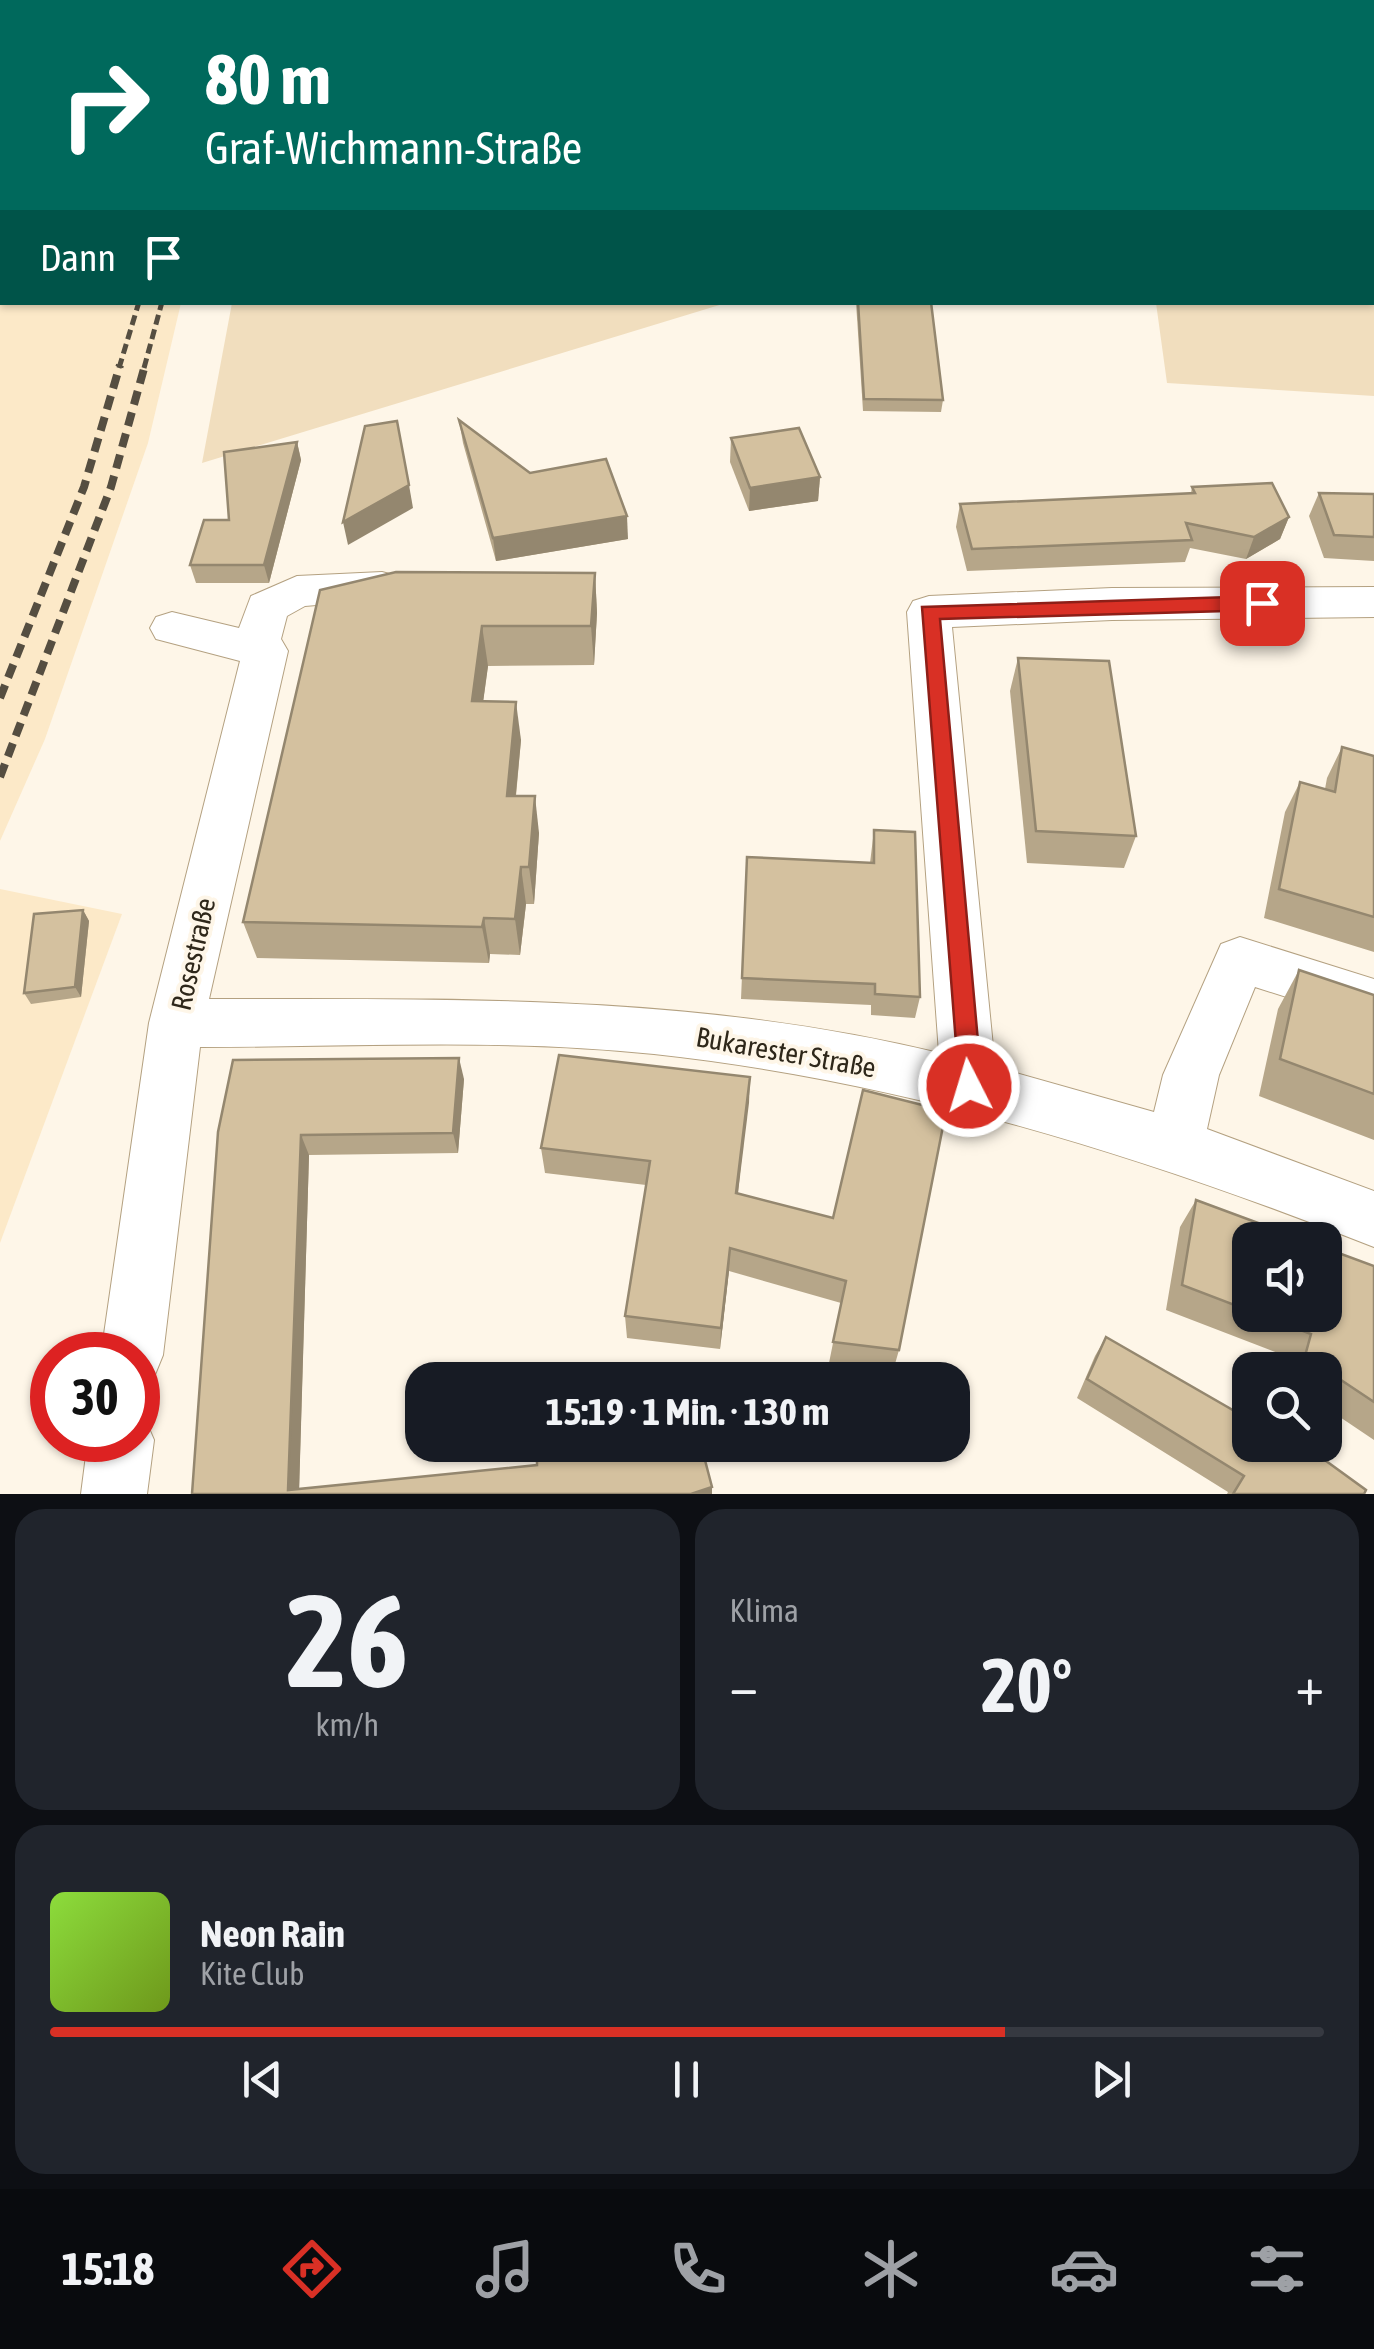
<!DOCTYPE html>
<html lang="de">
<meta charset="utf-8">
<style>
:root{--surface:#171b24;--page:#20242c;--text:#f1f3f6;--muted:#9ea1a6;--line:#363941;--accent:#d93025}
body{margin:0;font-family:"Asap Condensed",sans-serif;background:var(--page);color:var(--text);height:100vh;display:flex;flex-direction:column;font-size:38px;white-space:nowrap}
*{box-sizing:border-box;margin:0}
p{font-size:32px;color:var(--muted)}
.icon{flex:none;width:55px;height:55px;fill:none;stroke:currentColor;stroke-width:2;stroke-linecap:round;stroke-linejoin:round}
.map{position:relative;height:1494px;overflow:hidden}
.sheet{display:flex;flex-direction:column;gap:15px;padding:15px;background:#0d0f14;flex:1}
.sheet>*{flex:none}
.top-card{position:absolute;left:0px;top:0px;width:1375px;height:305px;box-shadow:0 2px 8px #0004;background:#00695c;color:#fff;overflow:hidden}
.controls{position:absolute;left:1232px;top:1222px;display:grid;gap:20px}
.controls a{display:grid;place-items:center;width:110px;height:110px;border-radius:20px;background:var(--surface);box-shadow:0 2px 8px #0004;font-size:50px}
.speed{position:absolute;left:30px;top:1332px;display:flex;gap:20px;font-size:50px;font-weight:700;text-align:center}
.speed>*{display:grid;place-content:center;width:130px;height:130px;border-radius:50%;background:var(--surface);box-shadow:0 2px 8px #0004;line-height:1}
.speed .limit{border:15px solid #d22;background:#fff;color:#111}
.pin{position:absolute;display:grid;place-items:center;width:85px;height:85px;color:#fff;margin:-42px;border-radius:20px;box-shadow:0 5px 15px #0006}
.me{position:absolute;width:110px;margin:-55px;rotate:355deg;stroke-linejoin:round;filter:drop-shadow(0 0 8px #0008)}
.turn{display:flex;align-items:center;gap:35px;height:210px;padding:0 40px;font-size:45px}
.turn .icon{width:130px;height:130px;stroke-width:2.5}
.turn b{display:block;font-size:70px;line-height:85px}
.then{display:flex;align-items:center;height:95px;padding:0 40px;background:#0003;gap:20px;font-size:38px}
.big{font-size:75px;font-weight:700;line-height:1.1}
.sheet .widget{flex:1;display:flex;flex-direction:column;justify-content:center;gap:15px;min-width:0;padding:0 35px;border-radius:30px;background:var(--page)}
.sheet .dial{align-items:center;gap:0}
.dial b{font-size:130px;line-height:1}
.song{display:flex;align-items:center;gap:30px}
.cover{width:120px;height:120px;border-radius:15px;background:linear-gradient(135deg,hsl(90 70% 55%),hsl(80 70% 35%))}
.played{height:10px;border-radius:5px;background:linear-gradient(90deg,var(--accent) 75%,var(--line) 75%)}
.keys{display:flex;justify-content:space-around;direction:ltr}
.heat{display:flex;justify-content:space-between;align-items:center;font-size:55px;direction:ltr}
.sheet .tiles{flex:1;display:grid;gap:15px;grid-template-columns:1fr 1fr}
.widget:last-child{grid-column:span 2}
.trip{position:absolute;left:405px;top:1362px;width:565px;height:100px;border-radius:30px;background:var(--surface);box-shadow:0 2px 8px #0004;font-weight:700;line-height:100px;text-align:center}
.dock{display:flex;height:160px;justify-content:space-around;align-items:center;background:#090b0e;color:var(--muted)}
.dock .icon{width:70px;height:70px}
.dock .current{color:var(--accent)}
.dock b{font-size:45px;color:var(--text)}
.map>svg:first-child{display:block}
.built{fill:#fce9c8}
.green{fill:#f1debe}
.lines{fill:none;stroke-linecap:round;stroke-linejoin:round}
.minor-casing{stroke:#b4a181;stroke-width:2}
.minor{fill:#fff;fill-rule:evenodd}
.rail-far1{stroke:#554e41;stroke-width:5;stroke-dasharray:10 5;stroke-linecap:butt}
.rail{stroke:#554e41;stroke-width:8;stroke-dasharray:14 8;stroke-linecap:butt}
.wall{fill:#b6a689}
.shaded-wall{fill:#94876f}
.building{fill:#d4c19f;stroke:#94876f;stroke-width:2.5}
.route{fill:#d93025;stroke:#8d1f18;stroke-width:2.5}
.labels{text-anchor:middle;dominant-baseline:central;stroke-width:8;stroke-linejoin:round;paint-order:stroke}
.street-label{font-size:28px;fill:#2e271a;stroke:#fef6e8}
</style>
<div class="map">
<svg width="1374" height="1494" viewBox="0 0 1374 1494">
<rect width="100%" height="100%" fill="#fef6e8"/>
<g class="built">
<path d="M0,113L2,302L181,303L148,443L45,739L0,841Z"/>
<path d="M0,889L122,914L0,1243Z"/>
</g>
<g class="green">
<path d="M238,0H1374V164L1372,2Z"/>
<path d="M1374,220V396L1167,383L1156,303L1372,302Z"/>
<path d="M232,303H726L202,463Z"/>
</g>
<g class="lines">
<g class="minor-casing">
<g id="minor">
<path d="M382,572L397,576L404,587L397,598L305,606L287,616L281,639L288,651L209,999C455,999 697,994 939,1053L907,612L913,601L929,596L1112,588L1374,587V617L1112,620L952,627L995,1067L1154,1112L1163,1075L1221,944L1240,937L1374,979V1025L1255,987L1219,1075L1207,1129L1374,1191V1247C1141,1155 904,1081 654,1054C504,1038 351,1047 200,1047L163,1355L154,1377L138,1384V1355H101L149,1023L240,661L156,639L150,628L156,617L172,612L239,628L251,596L297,576Z"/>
<path d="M138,1414L144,1417L154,1440L147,1494H81L88,1440H138Z"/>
</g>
</g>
<use href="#minor" class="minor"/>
<g class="rail-far1">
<path d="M119,368L139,302"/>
<path d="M144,368L162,302"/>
</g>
<g class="rail">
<path d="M0,698L84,487L120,365"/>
<path d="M0,777L111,487L145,365"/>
</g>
</g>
<g class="wall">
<path d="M856,302H931L943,400L941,412L863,411Z"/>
<path d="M459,420L530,473L628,539L496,561L463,443Z"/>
<path d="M731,438L820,477L818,501L749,511L730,462Z"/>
<path d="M297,442L301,460L269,583H196L190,565Z"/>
<path d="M1192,487L1289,517L1280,539L1246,559L1190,548L1185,562L967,571L956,527L960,504L1191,493Z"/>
<path d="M1319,493L1374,494V561L1324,558L1309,516Z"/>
<path d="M595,573L597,613L594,665L488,666L483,701L521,740L516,796L539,833L534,904H526L520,955L490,954L489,963L257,958L243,922L320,590Z"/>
<path d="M1018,658L1136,836L1124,868L1027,863L1010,691Z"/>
<path d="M1342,747L1374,756V952L1264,918L1285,812L1300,782L1325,789L1327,778Z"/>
<path d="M874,830L920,997L915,1018L871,1015V1005L741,999L747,857L870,863Z"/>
<path d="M83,910L89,921L81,997L31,1004L24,993Z"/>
<path d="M1299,970L1374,995V1140L1259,1096L1278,1009Z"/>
<path d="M750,1077L738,1193L833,1218L899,1350L893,1371L829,1363L841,1303L729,1271L720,1349L627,1338L625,1316L646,1185L545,1173L541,1148Z"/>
<path d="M464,1079L458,1153L309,1155L299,1489L712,1487L192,1494L218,1132Z"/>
<path d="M1196,1200L1250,1240V1315H1325L1374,1266V1440L1325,1407V1370H1288L1291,1358L1166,1310L1180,1227Z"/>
<path d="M1106,1337L1364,1494H1227L1228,1492L1077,1398L1095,1356Z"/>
</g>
<g class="shaded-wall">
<path d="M297,442L301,460L269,583L264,565Z"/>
<path d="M820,477L818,501L749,511L750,488Z"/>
<path d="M409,485L413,508L348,545L343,522Z"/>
<path d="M627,516L628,539L496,561L493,538Z"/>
<path d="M1289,517L1280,539L1246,559L1254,537Z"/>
<path d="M595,573L597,613L594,665L591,626Z"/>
<path d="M482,626L488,666L478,740L472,701Z"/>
<path d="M516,702L521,740L512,834L507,796Z"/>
<path d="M535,796L539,833L534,904L529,867Z"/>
<path d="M521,867L526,904L520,955L515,919Z"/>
<path d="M83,910L89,921L81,997L75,987Z"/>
<path d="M484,918L490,954L489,963L482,927Z"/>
<path d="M459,1058L464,1079L458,1153L453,1133Z"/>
<path d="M750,1077L749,1103L735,1217L736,1193Z"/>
<path d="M301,1135L309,1155L299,1494L288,1490Z"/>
<path d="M730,1248L729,1271L720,1349L721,1328Z"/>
<path d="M712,1487V1494H691Z"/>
</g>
<g class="building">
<path d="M858,302H931L943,400L864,399Z"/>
<path d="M459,420L530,473L606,459L627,516L493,538Z"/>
<path d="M397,421L409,485L343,522L365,426Z"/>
<path d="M799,428L820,477L750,488L731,438Z"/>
<path d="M297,442L264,565H190L204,520H229L224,452Z"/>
<path d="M1272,483L1289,517L1254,537L1186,523L1192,540L972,549L960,504L1195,493L1192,487Z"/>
<path d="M1319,493L1374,494V537L1334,535Z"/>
<path d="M396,572L595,573L591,626H482L472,701L516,702L507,796H535L529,867H521L515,919L484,918L482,927L243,922L320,590Z"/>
<path d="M1018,658L1109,661L1136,836L1036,831Z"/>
<path d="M1342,747L1374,756V917L1279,889L1300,782L1335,792Z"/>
<path d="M874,830L915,832L920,997L875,994V984L742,978L747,857L874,863Z"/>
<path d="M83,910L75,987L24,993L34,914Z"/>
<path d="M1299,970L1374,995V1094L1280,1059Z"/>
<path d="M559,1055L750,1077L736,1193L833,1218L863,1090L946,1111L899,1350L833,1342L846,1281L730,1248L721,1328L625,1316L650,1161L541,1148Z"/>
<path d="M459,1058L453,1133L301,1135L288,1490L537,1465V1445H701L712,1487L691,1494H192L218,1132L233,1060Z"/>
<path d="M1196,1200L1304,1240H1250V1311L1182,1285Z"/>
<path d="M1325,1248L1374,1266V1402L1305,1356L1311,1334L1261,1315H1325Z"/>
<path d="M1106,1337L1250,1420V1445H1304L1366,1490L1364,1494H1233L1244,1476L1087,1379Z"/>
</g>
<path class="route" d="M1262,596L1272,603L1262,610L940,619L982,1086L978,1095L969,1099L960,1095L922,607Z"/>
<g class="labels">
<g class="street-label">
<text transform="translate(193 954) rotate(-77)">Rosestraße</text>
<text transform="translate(786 1052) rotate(10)">Bukarester Straße</text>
</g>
</g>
</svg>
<div class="controls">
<a><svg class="icon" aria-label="sound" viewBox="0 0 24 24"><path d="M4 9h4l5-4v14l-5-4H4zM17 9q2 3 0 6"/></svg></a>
<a><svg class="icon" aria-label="search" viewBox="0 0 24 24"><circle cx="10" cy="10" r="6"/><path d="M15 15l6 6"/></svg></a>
</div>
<div class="speed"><div class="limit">30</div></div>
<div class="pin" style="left:1262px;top:603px;background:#d93025"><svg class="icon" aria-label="arrive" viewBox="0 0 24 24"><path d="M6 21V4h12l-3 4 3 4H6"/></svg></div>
<svg class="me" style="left:969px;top:1086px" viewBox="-20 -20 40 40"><circle r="17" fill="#d93025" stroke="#fff" stroke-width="3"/><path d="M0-11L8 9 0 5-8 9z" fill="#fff"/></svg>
<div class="trip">15:19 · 1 Min. · 130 m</div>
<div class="top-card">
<div class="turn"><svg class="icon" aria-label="right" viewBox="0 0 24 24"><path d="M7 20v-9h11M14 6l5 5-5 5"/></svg><div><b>80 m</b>Graf-Wichmann-Straße</div></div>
<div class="then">Dann<svg class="icon" aria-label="arrive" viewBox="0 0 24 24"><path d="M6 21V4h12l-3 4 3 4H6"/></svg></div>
</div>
</div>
<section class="sheet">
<div class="tiles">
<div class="widget dial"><b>26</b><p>km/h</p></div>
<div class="widget"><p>Klima</p>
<div class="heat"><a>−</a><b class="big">20°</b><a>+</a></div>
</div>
<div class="widget">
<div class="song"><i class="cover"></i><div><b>Neon Rain</b><p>Kite Club</p></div></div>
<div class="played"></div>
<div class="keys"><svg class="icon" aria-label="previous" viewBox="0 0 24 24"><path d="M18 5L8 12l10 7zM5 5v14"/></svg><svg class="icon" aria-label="pause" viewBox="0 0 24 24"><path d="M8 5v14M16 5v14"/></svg><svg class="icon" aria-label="next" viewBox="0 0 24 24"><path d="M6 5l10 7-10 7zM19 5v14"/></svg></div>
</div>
</div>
</section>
<nav class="dock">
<b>15:18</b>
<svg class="icon current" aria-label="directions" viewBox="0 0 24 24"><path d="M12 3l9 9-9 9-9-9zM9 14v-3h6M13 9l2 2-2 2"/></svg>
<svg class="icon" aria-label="music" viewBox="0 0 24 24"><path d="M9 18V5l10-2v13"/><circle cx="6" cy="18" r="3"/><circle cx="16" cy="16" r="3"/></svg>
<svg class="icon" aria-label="phone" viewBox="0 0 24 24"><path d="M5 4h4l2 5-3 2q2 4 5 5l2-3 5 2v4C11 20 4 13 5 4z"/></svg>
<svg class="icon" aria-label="climate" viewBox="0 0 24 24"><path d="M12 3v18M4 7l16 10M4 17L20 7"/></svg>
<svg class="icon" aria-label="car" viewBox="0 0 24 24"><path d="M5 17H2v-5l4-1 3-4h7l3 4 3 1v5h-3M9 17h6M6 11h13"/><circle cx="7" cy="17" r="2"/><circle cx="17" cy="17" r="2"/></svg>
<svg class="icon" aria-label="filters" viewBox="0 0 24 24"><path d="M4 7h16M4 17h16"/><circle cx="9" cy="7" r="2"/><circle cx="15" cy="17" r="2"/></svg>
</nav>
